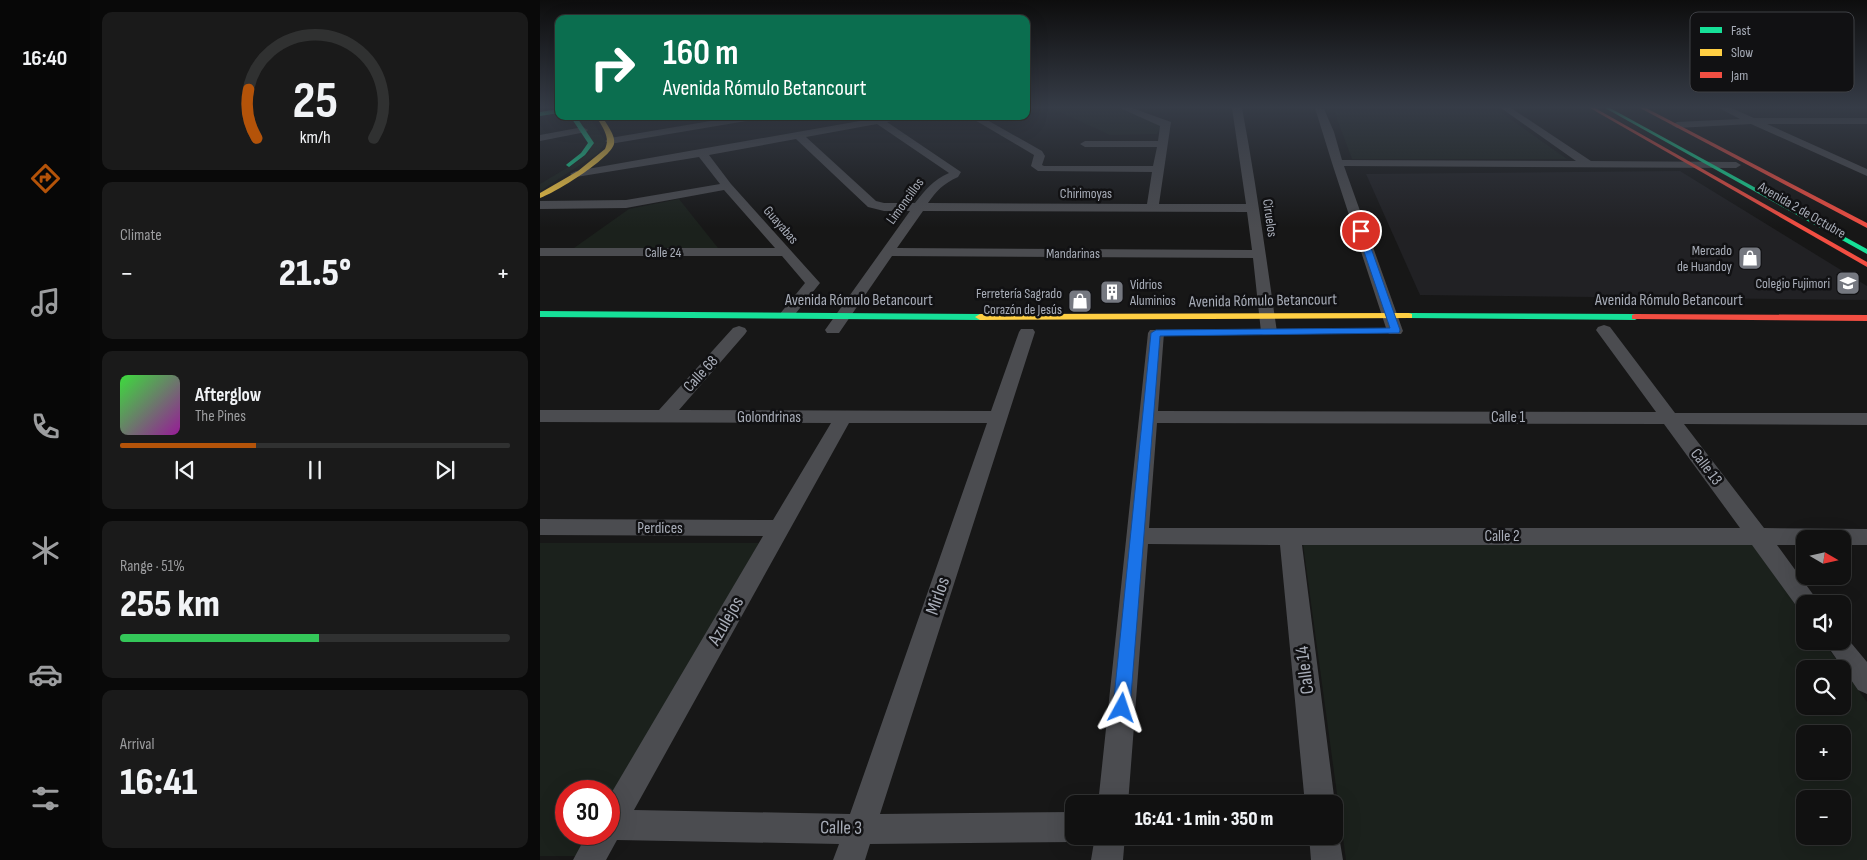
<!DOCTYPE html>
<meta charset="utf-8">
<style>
:root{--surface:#111;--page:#1a1a1a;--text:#f1f3f6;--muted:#9c9d9f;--line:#303131;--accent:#b45309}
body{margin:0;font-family:"Sofia Sans Condensed",sans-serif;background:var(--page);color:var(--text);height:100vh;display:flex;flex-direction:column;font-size:19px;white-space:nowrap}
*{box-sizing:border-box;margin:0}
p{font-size:16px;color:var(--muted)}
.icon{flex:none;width:28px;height:28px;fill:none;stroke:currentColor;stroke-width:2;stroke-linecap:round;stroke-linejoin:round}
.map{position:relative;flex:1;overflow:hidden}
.panel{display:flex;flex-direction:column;gap:12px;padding:12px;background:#090909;width:450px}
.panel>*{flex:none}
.banner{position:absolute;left:15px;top:15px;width:475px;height:105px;border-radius:10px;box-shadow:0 5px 20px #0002,0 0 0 1px var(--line);background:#0b6e4f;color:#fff;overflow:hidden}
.needle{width:32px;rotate:99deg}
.fabs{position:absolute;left:1256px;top:530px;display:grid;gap:10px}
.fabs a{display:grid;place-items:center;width:55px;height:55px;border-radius:10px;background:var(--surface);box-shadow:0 5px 20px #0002,0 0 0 1px var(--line);font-size:25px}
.speed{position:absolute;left:15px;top:780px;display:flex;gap:10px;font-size:25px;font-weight:700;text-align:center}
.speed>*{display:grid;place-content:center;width:65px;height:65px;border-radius:50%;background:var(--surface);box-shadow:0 5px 20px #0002,0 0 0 1px var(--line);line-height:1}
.speed .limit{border:8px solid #d22;background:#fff;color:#111}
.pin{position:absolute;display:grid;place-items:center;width:42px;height:42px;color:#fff;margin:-21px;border:2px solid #fff;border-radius:50%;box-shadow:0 1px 5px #0007}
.me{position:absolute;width:55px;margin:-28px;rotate:5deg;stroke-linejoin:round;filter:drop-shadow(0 0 4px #0008)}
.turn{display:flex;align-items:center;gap:18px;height:105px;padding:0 25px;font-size:22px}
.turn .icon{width:65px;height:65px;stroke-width:2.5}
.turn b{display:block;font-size:35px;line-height:42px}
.big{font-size:38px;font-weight:800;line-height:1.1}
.panel .card{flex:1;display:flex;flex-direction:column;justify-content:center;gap:8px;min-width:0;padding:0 18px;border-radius:10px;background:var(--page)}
.panel .dial{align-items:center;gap:0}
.dial svg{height:130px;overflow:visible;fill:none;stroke:var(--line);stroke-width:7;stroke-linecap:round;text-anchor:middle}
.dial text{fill:var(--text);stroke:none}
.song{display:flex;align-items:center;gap:15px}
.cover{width:60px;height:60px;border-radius:8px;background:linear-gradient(135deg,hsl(120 70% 55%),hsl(300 70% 35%))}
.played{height:5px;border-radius:2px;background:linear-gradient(90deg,var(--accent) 35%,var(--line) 35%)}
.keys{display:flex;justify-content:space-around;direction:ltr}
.heat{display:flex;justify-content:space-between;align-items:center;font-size:28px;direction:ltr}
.charge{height:8px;border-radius:4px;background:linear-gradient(90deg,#34c759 51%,var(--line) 0)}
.trip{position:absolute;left:525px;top:795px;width:278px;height:50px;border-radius:10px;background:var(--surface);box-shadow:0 5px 20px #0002,0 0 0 1px var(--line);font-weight:800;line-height:50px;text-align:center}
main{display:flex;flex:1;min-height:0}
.tabs{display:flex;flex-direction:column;width:90px;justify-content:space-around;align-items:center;background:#070707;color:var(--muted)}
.tabs .icon{width:35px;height:35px}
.tabs .on{color:var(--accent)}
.tabs b{font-size:22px;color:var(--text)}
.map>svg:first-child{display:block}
.built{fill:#212124}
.green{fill:#1b211c;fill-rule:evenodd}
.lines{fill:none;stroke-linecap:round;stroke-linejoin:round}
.street{fill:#4b4c50;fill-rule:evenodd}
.fast{fill:#16e098;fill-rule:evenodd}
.slow{fill:#ffcf43;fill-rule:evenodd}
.jam{fill:#f24e42;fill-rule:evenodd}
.route{fill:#1a73e8;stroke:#114b97}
.labels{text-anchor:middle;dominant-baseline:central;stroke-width:5;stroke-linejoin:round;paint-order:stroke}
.far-street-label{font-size:14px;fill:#a8adb8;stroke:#111113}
.far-poi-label{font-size:14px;fill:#a8adb8;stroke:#111113;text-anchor:end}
.street-label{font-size:16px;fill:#a8adb8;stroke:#111113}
.near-street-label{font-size:19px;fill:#a8adb8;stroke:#111113}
.key{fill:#111113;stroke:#3e4045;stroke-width:1}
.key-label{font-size:14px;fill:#a8adb8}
</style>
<main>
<nav class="tabs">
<b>16:40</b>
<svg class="icon on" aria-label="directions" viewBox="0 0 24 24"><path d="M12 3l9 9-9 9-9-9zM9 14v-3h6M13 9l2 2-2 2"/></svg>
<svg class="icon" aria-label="music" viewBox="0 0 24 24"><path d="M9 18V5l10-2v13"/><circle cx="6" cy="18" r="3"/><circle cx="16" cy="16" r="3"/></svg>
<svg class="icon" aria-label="phone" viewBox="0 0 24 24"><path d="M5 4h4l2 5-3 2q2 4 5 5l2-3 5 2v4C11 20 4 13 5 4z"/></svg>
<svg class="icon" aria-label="climate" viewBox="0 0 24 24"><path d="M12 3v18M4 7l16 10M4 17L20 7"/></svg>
<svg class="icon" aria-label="car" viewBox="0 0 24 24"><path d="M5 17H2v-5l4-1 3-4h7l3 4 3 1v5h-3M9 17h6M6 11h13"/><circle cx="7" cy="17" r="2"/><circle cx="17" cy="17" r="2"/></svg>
<svg class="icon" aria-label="filters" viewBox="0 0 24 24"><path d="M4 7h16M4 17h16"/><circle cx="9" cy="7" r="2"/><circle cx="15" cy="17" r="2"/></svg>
</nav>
<section class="panel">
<div class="card dial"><svg viewBox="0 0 100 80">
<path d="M14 69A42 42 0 1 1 86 69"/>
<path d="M14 69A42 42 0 0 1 9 39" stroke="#b45309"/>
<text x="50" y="56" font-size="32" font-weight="700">25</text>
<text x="50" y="72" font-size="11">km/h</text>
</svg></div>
<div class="card"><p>Climate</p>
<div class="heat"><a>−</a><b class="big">21.5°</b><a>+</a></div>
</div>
<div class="card">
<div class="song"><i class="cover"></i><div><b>Afterglow</b><p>The Pines</p></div></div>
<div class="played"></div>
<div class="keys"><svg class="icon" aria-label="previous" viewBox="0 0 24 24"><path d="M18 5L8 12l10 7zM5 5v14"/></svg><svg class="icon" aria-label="pause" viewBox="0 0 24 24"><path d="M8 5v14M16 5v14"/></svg><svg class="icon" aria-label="next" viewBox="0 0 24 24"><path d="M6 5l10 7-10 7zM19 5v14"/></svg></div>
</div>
<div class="card"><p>Range · 51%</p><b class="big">255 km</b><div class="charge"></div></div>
<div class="card"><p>Arrival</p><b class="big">16:41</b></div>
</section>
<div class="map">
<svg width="1327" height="860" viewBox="0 0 1327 860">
<rect width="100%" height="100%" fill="#171717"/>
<path class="built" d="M1140,171L1327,286V300L880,295L826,174Z"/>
<g class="green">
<path d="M511,108H586L623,123L617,134L570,135Z"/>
<path d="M794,111H959L1027,159H812Z"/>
<path d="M40,116H49L66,142L57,154L0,191V184L37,162L50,152Z"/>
<path d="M139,199L178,248H34L89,209Z"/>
<path d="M0,543H219L69,800V791H26V834H49L36,856H0Z"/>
<path d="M763,544H1212L1265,617V641H1283L1327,702V860H806ZM1265,669H1302V706H1265ZM1265,734H1302V771H1265ZM1265,799H1302V836H1265Z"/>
</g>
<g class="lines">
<g class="street">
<path d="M580,108H592L631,122L619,204H706L692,108H702C716,182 726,257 737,332L735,335H723L721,332L713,258L352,256L299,333H287L285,330L370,211H344L328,207L256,139L169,155L191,184L280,283L252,318H242L239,315L265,283L242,256H0V248H235L184,190L86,208L0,209V201L86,200L180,184L159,157L36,177L30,174L36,171L348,116H370L347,122L421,172L418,177C403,184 397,190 388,203L607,204L612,172L498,171L491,166L494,155L428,116H440L502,151L505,156L502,165L504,166H613L617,147H545L540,144L545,141H618L620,126ZM337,124L409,173C393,180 386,189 375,203H344L336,201L266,137ZM383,211L707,212L712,250L357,248Z"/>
<path d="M775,108L784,109L794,132L802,160L1036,161L961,108H971L1051,161L1196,162L1201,165L1196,168L804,166L863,331L861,334H849L847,331L792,163Z"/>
<path d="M1179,108H1191L1214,118H1327V124H1227L1327,169V176L1211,124L1137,128L1132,125L1137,122L1200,119Z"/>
<path d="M200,116H223L218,119L70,144L65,141L70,138Z"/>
<path d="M43,127L48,130L46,132L0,141V135Z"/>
<path d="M1064,325L1070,327L1135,413H1327V425L1144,424L1224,528L1327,529V545H1302V539H1265V545H1237L1280,604H1265V613L1260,611L1212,545H762L795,804L794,807V804H765L740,545L608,544L588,804H558L608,333L610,330H622L624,333L618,411L1116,412L1056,330L1058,327ZM617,423L1124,424L1200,528H609Z"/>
<path d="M199,326L205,328L207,331L205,334L139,410L451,411L479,332L481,329H493L495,332L340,814L534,812V836H545V838L534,842L330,844L325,860H293L299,844L77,840L66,860H33L47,834H69V797L223,536L0,535V519L233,520L291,423L0,422V410H119L193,328ZM309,423H447L310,814L94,810Z"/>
<path d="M1302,632L1327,662V694L1318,690L1284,641H1302Z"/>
<path d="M794,825L799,836L803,860H771L769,836H794Z"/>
<path d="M555,836H585L583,860H551Z"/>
</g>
<g class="fast">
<path d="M1065,108H1070L1327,249V254Z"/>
<path d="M19,109V113L0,116V112Z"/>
<path d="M30,116H36L54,143L45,155L29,167L26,165L27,164L41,153L48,143Z"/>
<path d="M0,311L440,314L445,317L440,320L0,317Z"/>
<path d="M869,313L1095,314L1100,317L1095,320L866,318V314Z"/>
</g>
<g class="slow">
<path d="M56,116H62C66,124 76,135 74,144C70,159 15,193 0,198V193L38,171L65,149C71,137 62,127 56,116Z"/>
<path d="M869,313L872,314V318L440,320L435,317L440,314Z"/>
</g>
<g class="jam">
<path d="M1050,108H1055L1327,262V267Z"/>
<path d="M1100,108H1106L1327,223V228Z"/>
<path d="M1095,314L1327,315V321L1092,319V315Z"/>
</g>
</g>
<linearGradient id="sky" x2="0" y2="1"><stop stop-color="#0d0d0d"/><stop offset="0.47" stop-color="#363c47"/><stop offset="1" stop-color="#363c47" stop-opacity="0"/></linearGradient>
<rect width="1327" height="228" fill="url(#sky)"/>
<path class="route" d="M818,229L825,231L860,330L859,333L620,336L590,708L587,714L582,716L576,714L573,708L611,333L616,330L850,328L817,231Z"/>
<defs>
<g id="shop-square" transform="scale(1.25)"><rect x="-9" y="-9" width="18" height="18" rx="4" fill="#757880" stroke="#111113"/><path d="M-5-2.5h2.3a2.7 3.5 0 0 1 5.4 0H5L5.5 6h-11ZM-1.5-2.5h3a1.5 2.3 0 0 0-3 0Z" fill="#fff"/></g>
<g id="university-square" transform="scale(1.25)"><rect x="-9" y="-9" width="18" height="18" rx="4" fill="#757880" stroke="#111113"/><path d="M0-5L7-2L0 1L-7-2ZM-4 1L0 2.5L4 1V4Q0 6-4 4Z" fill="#fff"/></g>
<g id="building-square" transform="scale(1.25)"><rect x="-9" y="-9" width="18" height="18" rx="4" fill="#757880" stroke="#111113"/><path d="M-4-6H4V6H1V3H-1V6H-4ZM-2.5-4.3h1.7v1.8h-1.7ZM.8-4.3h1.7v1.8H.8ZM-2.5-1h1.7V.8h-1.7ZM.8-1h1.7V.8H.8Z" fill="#fff"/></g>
</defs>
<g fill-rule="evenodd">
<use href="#shop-square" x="1210" y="258"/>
<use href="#university-square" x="1308" y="283"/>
<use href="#building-square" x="572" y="292"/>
<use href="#shop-square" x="540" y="301"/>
</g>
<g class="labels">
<g class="far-street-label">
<text x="546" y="193">Chirimoyas</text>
<text transform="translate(365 201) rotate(-54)">Limoncillos</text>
<text transform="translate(1262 210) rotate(30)">Avenida 2 de Octubre</text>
<text transform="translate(730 218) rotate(82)">Ciruelos</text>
<text transform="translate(241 225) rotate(49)">Guayabas</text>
<text x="123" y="252">Calle 24</text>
<text x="533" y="253">Mandarinas</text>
</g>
<g class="far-poi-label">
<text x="1192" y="250">Mercado<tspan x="1192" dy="16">de Huandoy</tspan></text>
<text x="1290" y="283">Colegio Fujimori</text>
<text x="590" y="284" text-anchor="start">Vidrios<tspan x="590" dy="16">Aluminios</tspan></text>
<text x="522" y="293">Ferretería Sagrado<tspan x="522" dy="16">Corazón de Jesús</tspan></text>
</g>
<g class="street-label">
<text x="319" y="300">Avenida Rómulo Betancourt</text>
<text x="1129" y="300">Avenida Rómulo Betancourt</text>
<text transform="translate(723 301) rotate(-1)">Avenida Rómulo Betancourt</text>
<text transform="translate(161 374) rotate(-48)">Calle 68</text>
<text x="229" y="417">Golondrinas</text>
<text x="968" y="417">Calle 1</text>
<text transform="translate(1166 467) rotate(53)">Calle 13</text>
<text x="120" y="528">Perdices</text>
<text x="962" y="536">Calle 2</text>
</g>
<g class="near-street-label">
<text transform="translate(398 596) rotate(-71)">Mirlos</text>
<text transform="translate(186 621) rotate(-60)">Azulejos</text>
<text transform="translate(765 670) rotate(-97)">Calle 14</text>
<text transform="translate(301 828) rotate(1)">Calle 3</text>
</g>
</g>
<rect x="1150" y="12" width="164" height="80" rx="8" class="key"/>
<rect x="1160" y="27" width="22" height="6" fill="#16e098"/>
<rect x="1160" y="49" width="22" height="7" fill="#ffcf43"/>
<rect x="1160" y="72" width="22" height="6" fill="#f24e42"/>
<g class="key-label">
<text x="1191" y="35">Fast</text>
<text x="1191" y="57">Slow</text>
<text x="1191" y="80">Jam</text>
</g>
</svg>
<div class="fabs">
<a><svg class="needle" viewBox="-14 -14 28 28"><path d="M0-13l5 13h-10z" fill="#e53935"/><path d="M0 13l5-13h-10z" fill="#9c9d9f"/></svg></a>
<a><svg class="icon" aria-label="sound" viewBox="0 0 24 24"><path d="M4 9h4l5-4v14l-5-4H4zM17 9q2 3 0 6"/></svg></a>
<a><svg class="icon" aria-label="search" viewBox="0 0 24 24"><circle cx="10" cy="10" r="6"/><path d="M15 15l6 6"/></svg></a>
<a>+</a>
<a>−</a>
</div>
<div class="speed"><div class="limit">30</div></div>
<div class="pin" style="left:821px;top:231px;background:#d93025"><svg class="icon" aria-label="arrive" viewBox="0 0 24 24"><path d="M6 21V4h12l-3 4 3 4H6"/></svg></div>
<svg class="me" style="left:582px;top:708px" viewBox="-20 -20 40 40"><path d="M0-17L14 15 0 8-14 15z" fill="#1a73e8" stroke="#fff" stroke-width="4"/></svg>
<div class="trip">16:41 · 1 min · 350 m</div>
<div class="banner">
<div class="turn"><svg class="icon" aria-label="right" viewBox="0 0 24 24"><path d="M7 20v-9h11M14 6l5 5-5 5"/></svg><div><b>160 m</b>Avenida Rómulo Betancourt</div></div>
</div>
</div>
</main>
